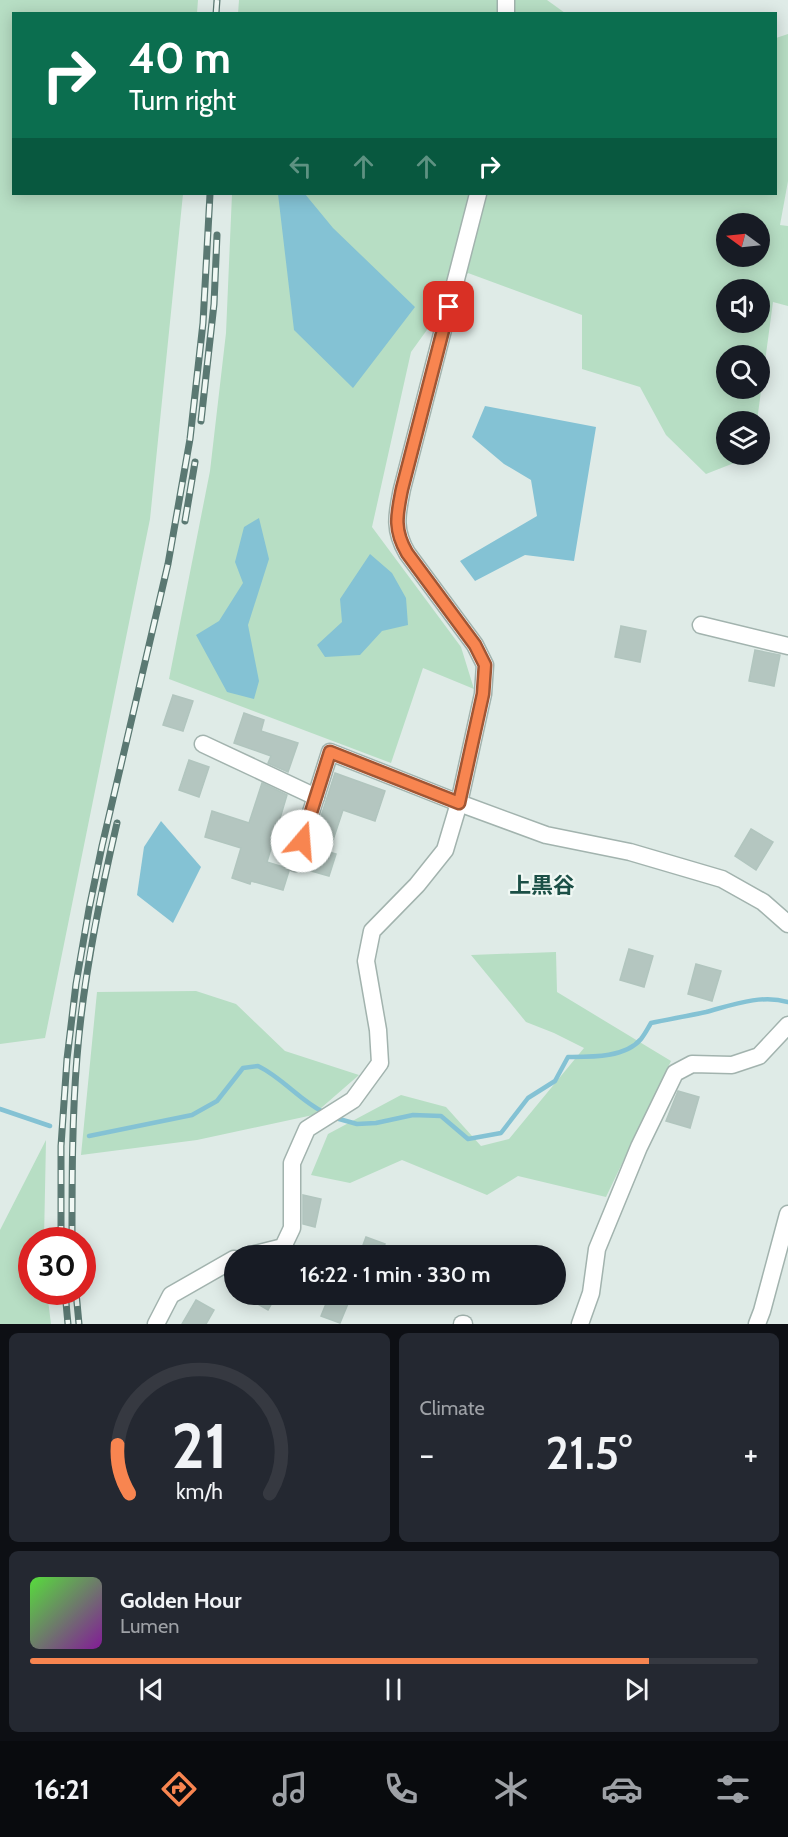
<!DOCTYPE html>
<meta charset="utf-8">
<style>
:root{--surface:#171b24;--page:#242831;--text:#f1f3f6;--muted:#9ea1a6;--line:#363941;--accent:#f88550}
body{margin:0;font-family:Cabin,"Noto Sans JP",sans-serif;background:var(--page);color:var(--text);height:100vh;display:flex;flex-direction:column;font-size:22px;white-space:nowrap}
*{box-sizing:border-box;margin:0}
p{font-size:20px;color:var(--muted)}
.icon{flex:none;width:33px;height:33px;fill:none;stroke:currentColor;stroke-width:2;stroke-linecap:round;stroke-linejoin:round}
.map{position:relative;height:1324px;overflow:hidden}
.panel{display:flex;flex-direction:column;gap:9px;padding:9px;background:#0d0f14;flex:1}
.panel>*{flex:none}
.banner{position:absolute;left:12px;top:12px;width:765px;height:183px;border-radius:0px;box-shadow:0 3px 15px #0003;background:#0b6e4f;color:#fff;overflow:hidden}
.needle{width:39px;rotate:285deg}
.controls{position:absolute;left:716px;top:213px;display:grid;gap:12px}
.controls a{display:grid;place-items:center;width:54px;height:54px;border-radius:50%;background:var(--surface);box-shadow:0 3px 15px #0003;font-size:30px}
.speed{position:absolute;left:18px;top:1227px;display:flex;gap:12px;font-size:30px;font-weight:700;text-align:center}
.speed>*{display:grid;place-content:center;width:78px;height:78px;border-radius:50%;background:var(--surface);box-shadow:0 3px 15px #0003;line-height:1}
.speed .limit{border:9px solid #d22;background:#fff;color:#111}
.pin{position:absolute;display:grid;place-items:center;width:51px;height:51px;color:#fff;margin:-26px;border-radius:12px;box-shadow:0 3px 9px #0006}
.me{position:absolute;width:66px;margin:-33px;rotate:18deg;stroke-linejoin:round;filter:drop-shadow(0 0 4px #0008)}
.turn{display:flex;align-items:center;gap:21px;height:126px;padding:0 18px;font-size:27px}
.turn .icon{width:78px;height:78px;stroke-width:2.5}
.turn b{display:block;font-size:42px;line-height:51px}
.lanes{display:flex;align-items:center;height:57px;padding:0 18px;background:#0003;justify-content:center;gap:30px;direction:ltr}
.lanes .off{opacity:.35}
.big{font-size:45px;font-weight:600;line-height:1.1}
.panel .widget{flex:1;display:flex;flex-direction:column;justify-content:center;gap:9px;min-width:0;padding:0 21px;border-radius:9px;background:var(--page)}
.panel .dial{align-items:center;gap:0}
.dial svg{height:156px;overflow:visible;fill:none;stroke:var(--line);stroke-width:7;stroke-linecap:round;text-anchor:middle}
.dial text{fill:var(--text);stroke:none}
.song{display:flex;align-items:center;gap:18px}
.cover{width:72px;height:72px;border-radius:9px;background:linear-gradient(135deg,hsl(110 70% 55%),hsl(290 70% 35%))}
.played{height:6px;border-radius:3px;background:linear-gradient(90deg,var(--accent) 85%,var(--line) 85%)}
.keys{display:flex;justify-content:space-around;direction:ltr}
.heat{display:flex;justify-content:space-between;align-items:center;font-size:33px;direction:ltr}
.panel .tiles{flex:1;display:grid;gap:9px;grid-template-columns:1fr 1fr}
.widget:last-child{grid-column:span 2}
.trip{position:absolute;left:224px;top:1245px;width:342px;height:60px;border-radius:30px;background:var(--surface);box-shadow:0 3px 15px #0003;font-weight:600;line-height:60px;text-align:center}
.dock{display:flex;height:96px;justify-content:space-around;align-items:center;background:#090b0e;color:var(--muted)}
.dock .icon{width:42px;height:42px}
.dock .on{color:var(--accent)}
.dock b{font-size:27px;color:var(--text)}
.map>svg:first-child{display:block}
.green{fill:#b7dec4;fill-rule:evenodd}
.water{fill:#84c2d4}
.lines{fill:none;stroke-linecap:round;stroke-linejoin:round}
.stream{stroke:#84c2d4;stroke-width:4.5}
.building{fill:#b4c6c0;stroke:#b1c5be;stroke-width:1.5}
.minor-casing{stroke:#a2b3ae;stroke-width:19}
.minor{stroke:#fff;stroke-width:16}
.rail-casing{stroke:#5a7872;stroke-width:7}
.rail{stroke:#f0f8f4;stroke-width:4.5;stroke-dasharray:14;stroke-linecap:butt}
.route-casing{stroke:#a15634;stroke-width:15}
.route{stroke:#f88550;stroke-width:10}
.labels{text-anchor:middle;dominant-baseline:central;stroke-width:4.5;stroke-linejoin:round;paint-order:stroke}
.quarter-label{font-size:22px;font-weight:bold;fill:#1b4f46;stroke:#f0f8f4}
</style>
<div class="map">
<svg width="788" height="1324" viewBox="0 0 788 1324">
<rect width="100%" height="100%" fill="#dfebe7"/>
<g class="green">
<path d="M0,0H198L197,13L14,14V194H183L150,519L45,1038L0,1044Z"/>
<path d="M239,0H547L565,13L238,14Z"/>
<path d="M788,34V181L780,225L788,226V306L773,302L757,421L726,422V454L752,455V456L706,474L666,435L640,387L582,369V315L468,273L411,352L372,527L461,647L474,689L423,668L391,763L169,679L210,471L226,333L232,194H776V38ZM726,224H759V256H726ZM726,290H759V322H726ZM726,356H759V388H726Z"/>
<path d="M556,952L557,992L671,1061L606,1197L518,1176L487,1195L402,1160L350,1183L311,1175L328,1134L401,1095L446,1107L481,1146L509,1139L584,1048L554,1033L526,1022L471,955Z"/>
<path d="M196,991L236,1004L285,1051L359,1075L313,1115L197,1140L81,1155L97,992Z"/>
<path d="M46,1140L44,1240H32V1292H47L51,1324H0V1230Z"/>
</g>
<g class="water">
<path d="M278,194H305L333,228L415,307L353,388L294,330Z"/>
<path d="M485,406L596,427L574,561L525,555L475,581L460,561L537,516L531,480L504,464L472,437Z"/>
<path d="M259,518L269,559L248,625L259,681L254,699L227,692L196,635L219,621L243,583L235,562L244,527Z"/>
<path d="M370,554L392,573L406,598L408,625L382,631L360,655L325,657L317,645L342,622L340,599Z"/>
<path d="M161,821L201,867L173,923L137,895L144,847Z"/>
</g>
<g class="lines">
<g class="stream">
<path d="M0,1109L50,1126"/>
<path d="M332,1117L357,1124L376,1123L413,1115L441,1116L468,1139L501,1133L528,1098L555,1081L568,1057C591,1057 625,1058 641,1039C645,1034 648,1028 651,1023C670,1019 688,1016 706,1012C732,1005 761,994 788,1002"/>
<path d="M89,1136L192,1115L217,1101L243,1068L258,1066C283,1078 300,1101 325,1113"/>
</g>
</g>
<g class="building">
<path d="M621,626L646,631L640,662L615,657Z"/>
<path d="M755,650L780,655L774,686L749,681Z"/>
<path d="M173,695L193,701L183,731L163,725Z"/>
<path d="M244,713L264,720L261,731L298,743L288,772L268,763L271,756L234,743Z"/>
<path d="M189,760L209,767L199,797L179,790Z"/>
<path d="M335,773L385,791L375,821L343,810L329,852L336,854L329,876L304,869Z"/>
<path d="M262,783L287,795L267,862L286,868L289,871L283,890L251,881L250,884L232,878L241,848L205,837L212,811L249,823Z"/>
<path d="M751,829L773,842L756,870L735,856Z"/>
<path d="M629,949L653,956L644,987L620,980Z"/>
<path d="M696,964L721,971L712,1001L688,994Z"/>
<path d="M678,1091L699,1097L690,1128L666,1121Z"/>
<path d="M303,1195L321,1199L315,1227L303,1224Z"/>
<path d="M366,1237L385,1244L380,1256H359Z"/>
<path d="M240,1294H277L268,1310Z"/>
<path d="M330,1294H352L340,1323L321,1316Z"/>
<path d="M196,1300L214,1310L206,1324H182Z"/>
</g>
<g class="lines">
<g class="minor-casing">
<g id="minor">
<path d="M506,0V14"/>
<path d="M701,625L788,646"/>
<path d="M203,744L316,797"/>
<path d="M295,863L330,752L459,803L546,835L630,852L722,879L763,902L788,924"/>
<path d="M247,1256L283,1247L292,1228V1163L307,1129L353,1100L380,1063L378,1030L366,961L372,931L417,885L445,850L459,803L483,694L485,665L475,645L407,553C393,529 397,514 402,489L478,194"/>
<path d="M156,1324L171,1295L234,1259"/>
<path d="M462,1324H464"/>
<path d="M580,1324L591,1293L597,1249L639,1147L675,1073L692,1064L732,1065L759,1056L788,1025"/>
<path d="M757,1324L762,1311L788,1214"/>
</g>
</g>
<use href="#minor" class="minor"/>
<g class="rail-casing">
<g id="rail">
<path d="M216,14L217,0"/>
<path d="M201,421L214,304L217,235"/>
<path d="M185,521L195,462"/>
<path d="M61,1240V1146L67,1059L76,984L89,909L102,846L168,564L190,439L203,323L210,194"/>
<path d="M72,1240C72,1179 72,1118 77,1057C83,979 99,900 117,823"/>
<path d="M65,1292L68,1324"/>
<path d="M76,1292L79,1324"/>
</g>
</g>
<use href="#rail" class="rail"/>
</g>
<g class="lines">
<g class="route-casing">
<path id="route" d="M302,841L330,752L459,803L483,694L485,665L475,645L407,553C393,529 397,514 402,489L449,307"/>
</g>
<use href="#route" class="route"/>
</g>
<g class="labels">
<g class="quarter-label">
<text x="542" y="885">上黒谷</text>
</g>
</g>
</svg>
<div class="controls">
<a><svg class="needle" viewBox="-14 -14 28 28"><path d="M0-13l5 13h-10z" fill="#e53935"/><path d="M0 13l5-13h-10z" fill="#9ea1a6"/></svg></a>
<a><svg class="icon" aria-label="sound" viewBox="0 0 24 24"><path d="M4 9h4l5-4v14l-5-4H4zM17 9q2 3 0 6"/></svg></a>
<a><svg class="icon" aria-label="search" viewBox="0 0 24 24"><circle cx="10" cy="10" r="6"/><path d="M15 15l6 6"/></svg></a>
<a><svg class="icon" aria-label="layers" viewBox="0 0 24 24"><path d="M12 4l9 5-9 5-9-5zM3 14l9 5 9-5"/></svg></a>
</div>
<div class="speed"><div class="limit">30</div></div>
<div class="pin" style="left:449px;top:307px;background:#d93025"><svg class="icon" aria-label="arrive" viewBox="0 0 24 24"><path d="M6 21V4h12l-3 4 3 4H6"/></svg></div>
<svg class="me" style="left:302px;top:841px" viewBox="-20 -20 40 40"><circle r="19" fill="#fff"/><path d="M0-13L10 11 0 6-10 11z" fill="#f88550"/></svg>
<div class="trip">16:22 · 1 min · 330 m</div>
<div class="banner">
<div class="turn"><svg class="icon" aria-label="right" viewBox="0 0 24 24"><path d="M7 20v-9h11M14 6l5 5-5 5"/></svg><div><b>40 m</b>Turn right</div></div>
<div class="lanes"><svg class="icon off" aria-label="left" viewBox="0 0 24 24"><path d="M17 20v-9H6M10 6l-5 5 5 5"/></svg><svg class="icon off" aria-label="ahead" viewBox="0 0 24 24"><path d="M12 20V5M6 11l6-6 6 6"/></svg><svg class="icon off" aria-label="ahead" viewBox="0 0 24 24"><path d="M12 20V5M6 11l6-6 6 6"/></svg><svg class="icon" aria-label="right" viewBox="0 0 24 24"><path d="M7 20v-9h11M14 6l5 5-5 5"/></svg></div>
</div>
</div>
<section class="panel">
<div class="tiles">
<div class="widget dial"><svg viewBox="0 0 100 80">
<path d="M14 69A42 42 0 1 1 86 69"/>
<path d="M14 69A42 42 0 0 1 8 44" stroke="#f88550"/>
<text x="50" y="56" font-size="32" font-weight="700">21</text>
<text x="50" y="72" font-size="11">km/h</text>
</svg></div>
<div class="widget"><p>Climate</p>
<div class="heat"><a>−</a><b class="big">21.5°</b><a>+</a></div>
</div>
<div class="widget">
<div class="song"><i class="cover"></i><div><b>Golden Hour</b><p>Lumen</p></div></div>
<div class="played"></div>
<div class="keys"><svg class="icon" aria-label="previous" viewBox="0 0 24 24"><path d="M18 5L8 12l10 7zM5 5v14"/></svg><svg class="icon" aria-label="pause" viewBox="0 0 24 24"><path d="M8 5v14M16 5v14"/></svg><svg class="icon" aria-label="next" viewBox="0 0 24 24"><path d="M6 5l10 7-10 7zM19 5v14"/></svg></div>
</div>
</div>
</section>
<nav class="dock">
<b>16:21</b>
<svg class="icon on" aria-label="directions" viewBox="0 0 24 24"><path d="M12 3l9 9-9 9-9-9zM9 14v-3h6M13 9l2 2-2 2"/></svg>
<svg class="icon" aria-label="music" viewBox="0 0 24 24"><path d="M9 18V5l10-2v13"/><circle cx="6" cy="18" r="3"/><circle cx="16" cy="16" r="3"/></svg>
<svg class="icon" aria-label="phone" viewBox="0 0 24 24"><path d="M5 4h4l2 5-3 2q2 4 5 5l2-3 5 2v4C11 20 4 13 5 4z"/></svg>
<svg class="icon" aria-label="climate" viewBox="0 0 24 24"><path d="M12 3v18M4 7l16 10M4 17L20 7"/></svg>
<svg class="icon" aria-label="car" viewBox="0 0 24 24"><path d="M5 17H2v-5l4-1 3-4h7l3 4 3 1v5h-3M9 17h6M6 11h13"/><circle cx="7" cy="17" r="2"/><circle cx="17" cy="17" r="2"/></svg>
<svg class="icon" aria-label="filters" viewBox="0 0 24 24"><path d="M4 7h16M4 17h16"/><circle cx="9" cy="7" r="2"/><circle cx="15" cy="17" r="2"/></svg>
</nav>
